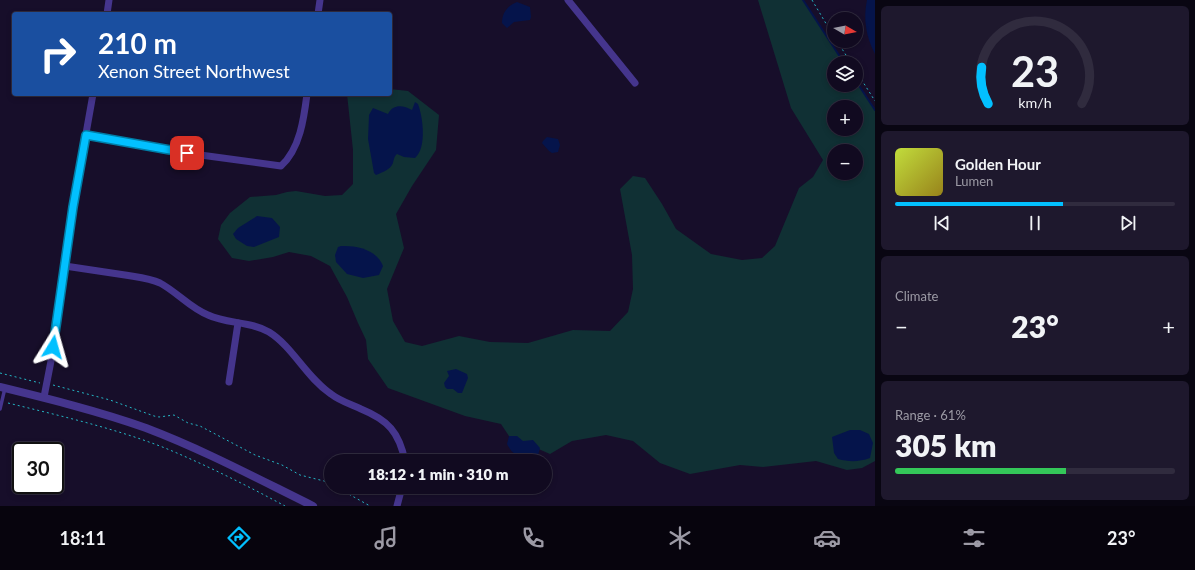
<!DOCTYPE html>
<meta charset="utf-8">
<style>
:root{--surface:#110a20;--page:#1e182d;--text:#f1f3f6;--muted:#9c9aa5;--line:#302b3e;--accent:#02c0ff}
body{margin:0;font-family:Lato,sans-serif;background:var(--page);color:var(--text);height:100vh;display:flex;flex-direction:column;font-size:15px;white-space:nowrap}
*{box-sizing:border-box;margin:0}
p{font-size:13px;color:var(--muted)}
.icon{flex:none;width:22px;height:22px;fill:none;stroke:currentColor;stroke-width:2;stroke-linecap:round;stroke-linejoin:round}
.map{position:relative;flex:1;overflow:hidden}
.sheet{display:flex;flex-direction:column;gap:6px;padding:6px;background:#090612;width:320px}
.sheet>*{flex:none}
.top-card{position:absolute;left:12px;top:12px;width:380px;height:84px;border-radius:4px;box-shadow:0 2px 6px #0003,0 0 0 1px var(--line);background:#1a4fa0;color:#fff;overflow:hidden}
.needle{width:26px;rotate:99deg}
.tools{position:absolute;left:827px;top:12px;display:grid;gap:8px}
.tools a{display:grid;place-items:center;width:36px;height:36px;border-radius:50%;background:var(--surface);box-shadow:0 2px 6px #0003,0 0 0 1px var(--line);font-size:20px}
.speed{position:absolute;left:12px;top:442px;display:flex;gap:8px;font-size:20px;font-weight:700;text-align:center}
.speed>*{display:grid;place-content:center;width:52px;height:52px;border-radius:50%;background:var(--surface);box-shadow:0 2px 6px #0003,0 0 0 1px var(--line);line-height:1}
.speed .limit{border:2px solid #111;border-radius:6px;background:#fff;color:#111}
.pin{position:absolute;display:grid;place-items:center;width:34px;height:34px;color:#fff;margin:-17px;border-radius:8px;box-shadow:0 2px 6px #0006}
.me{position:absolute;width:44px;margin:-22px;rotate:8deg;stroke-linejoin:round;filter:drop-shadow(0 0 3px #0008)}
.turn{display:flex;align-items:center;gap:14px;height:84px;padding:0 20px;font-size:18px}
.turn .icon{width:52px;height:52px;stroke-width:2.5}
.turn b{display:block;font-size:28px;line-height:34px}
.big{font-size:30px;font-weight:800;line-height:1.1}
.sheet .widget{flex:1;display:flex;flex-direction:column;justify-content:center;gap:6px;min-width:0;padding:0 14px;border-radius:6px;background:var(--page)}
.sheet .dial{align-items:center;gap:0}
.dial svg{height:104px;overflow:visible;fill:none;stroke:var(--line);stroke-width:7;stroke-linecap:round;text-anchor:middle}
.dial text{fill:var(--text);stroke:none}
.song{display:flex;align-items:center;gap:12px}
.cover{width:48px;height:48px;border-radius:6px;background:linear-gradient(135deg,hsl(70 70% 55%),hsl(50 70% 35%))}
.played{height:4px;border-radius:2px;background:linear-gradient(90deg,var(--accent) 60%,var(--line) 60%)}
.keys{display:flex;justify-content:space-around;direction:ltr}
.heat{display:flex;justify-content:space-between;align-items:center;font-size:22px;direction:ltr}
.charge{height:6px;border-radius:3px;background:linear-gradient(90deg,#34c759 61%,var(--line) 0)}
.trip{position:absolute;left:324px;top:454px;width:228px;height:40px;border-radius:20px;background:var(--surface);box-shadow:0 2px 6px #0003,0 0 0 1px var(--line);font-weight:800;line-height:40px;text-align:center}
.dock{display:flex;height:64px;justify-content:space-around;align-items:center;background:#07040d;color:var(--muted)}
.dock .icon{width:28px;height:28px}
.dock .selected{color:var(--accent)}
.dock b{font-size:18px;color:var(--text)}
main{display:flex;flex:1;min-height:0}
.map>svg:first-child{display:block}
.green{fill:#103034;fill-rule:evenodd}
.water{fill:#05144b}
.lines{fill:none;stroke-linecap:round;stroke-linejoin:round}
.stream{stroke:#05144b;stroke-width:2}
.path{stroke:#24b7c5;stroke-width:1;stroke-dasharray:2 3;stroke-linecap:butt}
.service{stroke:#45358d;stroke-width:3.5}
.minor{stroke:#45358d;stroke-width:7}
.tertiary{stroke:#45358d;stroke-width:8}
.route-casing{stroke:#017da6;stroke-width:10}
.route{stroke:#02c0ff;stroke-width:7}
</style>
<main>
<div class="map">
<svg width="875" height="506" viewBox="0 0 875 506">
<rect width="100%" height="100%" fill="#170e2a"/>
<path class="green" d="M758,0H803L844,63H834V85H856V81L875,110V461L862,468L847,470L816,461L763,467L740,465L690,474L660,463L633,441L606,435L572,441L550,454L509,436L501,424L465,416L388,388L368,359L366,340L358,323L347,297L330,266L311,256L289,252L273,257L249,261L232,258L218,239L221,225L230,213L250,197L276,195L287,192L296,191L325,196L342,195L353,184V150L347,94H390V89L408,91L439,115L436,150L412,186L396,214L404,248L387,289L393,321L405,342L422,346L459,336L490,342L528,343L573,330L610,331L628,312L633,289L632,255L620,189L633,176L645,178L662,204L676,229L711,254L742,260L762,258L775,246L799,188L813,177L823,160L791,108ZM834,107H856V129H834ZM834,151H856V173H834Z"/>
<g class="water">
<path d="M867,0H875V54C866,37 863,19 867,0Z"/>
<path d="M517,2L530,7L531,17L530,20L514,22L507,28L502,23C502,13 507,6 517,2Z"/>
<path d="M415,102L418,104C423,117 427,148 415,158L404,157L397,154C394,157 394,159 393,163C390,170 383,172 376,175L374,173L368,139L369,115L373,108L388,114C393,104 403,105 412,110Z"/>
<path d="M547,137L558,139L560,145L558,152L552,153L549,151L542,143L543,141Z"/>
<path d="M257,216L272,218L280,227L279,237L254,247L247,246L236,239L233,234L238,228Z"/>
<path d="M341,246C357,245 377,250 383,266L379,275L363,278L347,274L336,262L335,255L338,247Z"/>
<path d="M456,369L467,374L468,378L462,393H458L453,389H447L445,387L444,383L449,376L447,371Z"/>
<path d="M850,430H860L869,434L873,443L870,458C859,462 849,462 838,459L834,453L832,437Z"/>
<path d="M509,436H517L523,441L533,440L540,448L538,455C524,459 514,458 507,444Z"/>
</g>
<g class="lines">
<g class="stream">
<path d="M803,0L844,63"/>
<path d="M856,81L875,110"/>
</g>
<g class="path">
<path d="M812,0L834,37"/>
<path d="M837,41L851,63"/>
<path d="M856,71L875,101"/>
<path d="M0,373L40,383"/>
<path d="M53,385L110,400L154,416L159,417L174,415L188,423L200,426L255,455L282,465L300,475L324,481L331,485"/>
<path d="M8,403C61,416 114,428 165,448C206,465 246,485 285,506"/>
<path d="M336,487L370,506"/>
</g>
<path class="service" d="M0,409L5,388"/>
<g class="minor">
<path d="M568,0L635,83"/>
<path d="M107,14L109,0"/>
<path d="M318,14L320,0"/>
<path d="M86,135L171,151L281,166C300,149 304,118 307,94"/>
<path d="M65,266C85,269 105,272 125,275C136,277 149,278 160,283C177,292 190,308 208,315C227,324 250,321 269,332C293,347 306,377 331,394C340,401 350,404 361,409C388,420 399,432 405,461"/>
<path d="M229,382L238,323"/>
<path d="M44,397L51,361L73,207L93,94"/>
<path d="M449,487L455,488"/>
<path d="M397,506L402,487"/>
</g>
<path class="tertiary" d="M0,387C49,399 98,411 146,428C204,450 258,479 313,506"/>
</g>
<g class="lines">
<g class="route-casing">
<path id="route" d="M53,347L73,207L86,135L187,153"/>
</g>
<use href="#route" class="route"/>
</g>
</svg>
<div class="tools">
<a><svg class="needle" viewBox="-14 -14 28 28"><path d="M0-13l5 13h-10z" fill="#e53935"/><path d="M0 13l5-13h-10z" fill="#9c9aa5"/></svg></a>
<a><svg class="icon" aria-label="layers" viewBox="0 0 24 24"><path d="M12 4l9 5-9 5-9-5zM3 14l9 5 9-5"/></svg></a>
<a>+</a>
<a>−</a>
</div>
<div class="speed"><div class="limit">30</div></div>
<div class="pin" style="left:187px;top:153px;background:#d93025"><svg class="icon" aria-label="arrive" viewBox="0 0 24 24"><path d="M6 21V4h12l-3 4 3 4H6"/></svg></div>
<svg class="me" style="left:53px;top:347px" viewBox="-20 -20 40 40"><path d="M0-17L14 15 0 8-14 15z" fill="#02c0ff" stroke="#fff" stroke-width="4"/></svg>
<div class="trip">18:12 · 1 min · 310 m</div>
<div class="top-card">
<div class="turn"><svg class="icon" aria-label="right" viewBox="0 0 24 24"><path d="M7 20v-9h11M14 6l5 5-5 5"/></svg><div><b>210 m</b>Xenon Street Northwest</div></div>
</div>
</div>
<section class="sheet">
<div class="widget dial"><svg viewBox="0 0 100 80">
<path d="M14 69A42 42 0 1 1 86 69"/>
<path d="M14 69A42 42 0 0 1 9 41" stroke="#02c0ff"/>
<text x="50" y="56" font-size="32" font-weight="700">23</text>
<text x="50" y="72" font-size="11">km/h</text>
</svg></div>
<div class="widget">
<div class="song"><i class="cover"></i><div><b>Golden Hour</b><p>Lumen</p></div></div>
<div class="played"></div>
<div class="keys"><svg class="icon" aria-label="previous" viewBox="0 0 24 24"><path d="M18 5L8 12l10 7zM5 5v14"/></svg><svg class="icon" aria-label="pause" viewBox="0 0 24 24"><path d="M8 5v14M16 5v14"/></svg><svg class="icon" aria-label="next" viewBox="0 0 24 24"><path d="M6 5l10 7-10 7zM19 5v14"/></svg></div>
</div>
<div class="widget"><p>Climate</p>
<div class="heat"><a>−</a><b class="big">23°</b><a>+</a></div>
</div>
<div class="widget"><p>Range · 61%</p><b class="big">305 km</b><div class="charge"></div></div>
</section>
</main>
<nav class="dock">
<b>18:11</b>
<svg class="icon selected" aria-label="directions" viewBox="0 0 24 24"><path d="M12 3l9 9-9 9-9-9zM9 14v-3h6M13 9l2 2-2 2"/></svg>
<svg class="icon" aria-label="music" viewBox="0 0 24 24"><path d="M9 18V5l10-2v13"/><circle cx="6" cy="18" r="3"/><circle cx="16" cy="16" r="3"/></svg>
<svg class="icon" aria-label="phone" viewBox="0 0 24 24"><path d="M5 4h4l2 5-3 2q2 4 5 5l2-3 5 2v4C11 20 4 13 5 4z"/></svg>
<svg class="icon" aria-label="climate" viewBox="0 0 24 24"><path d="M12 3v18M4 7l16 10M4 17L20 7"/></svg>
<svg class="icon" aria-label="car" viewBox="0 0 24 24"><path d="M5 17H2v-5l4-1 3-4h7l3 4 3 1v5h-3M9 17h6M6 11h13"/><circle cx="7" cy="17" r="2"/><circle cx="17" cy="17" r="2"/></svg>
<svg class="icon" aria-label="filters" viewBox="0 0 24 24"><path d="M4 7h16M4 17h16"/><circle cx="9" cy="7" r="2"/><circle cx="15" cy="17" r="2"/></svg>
<b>23°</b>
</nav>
